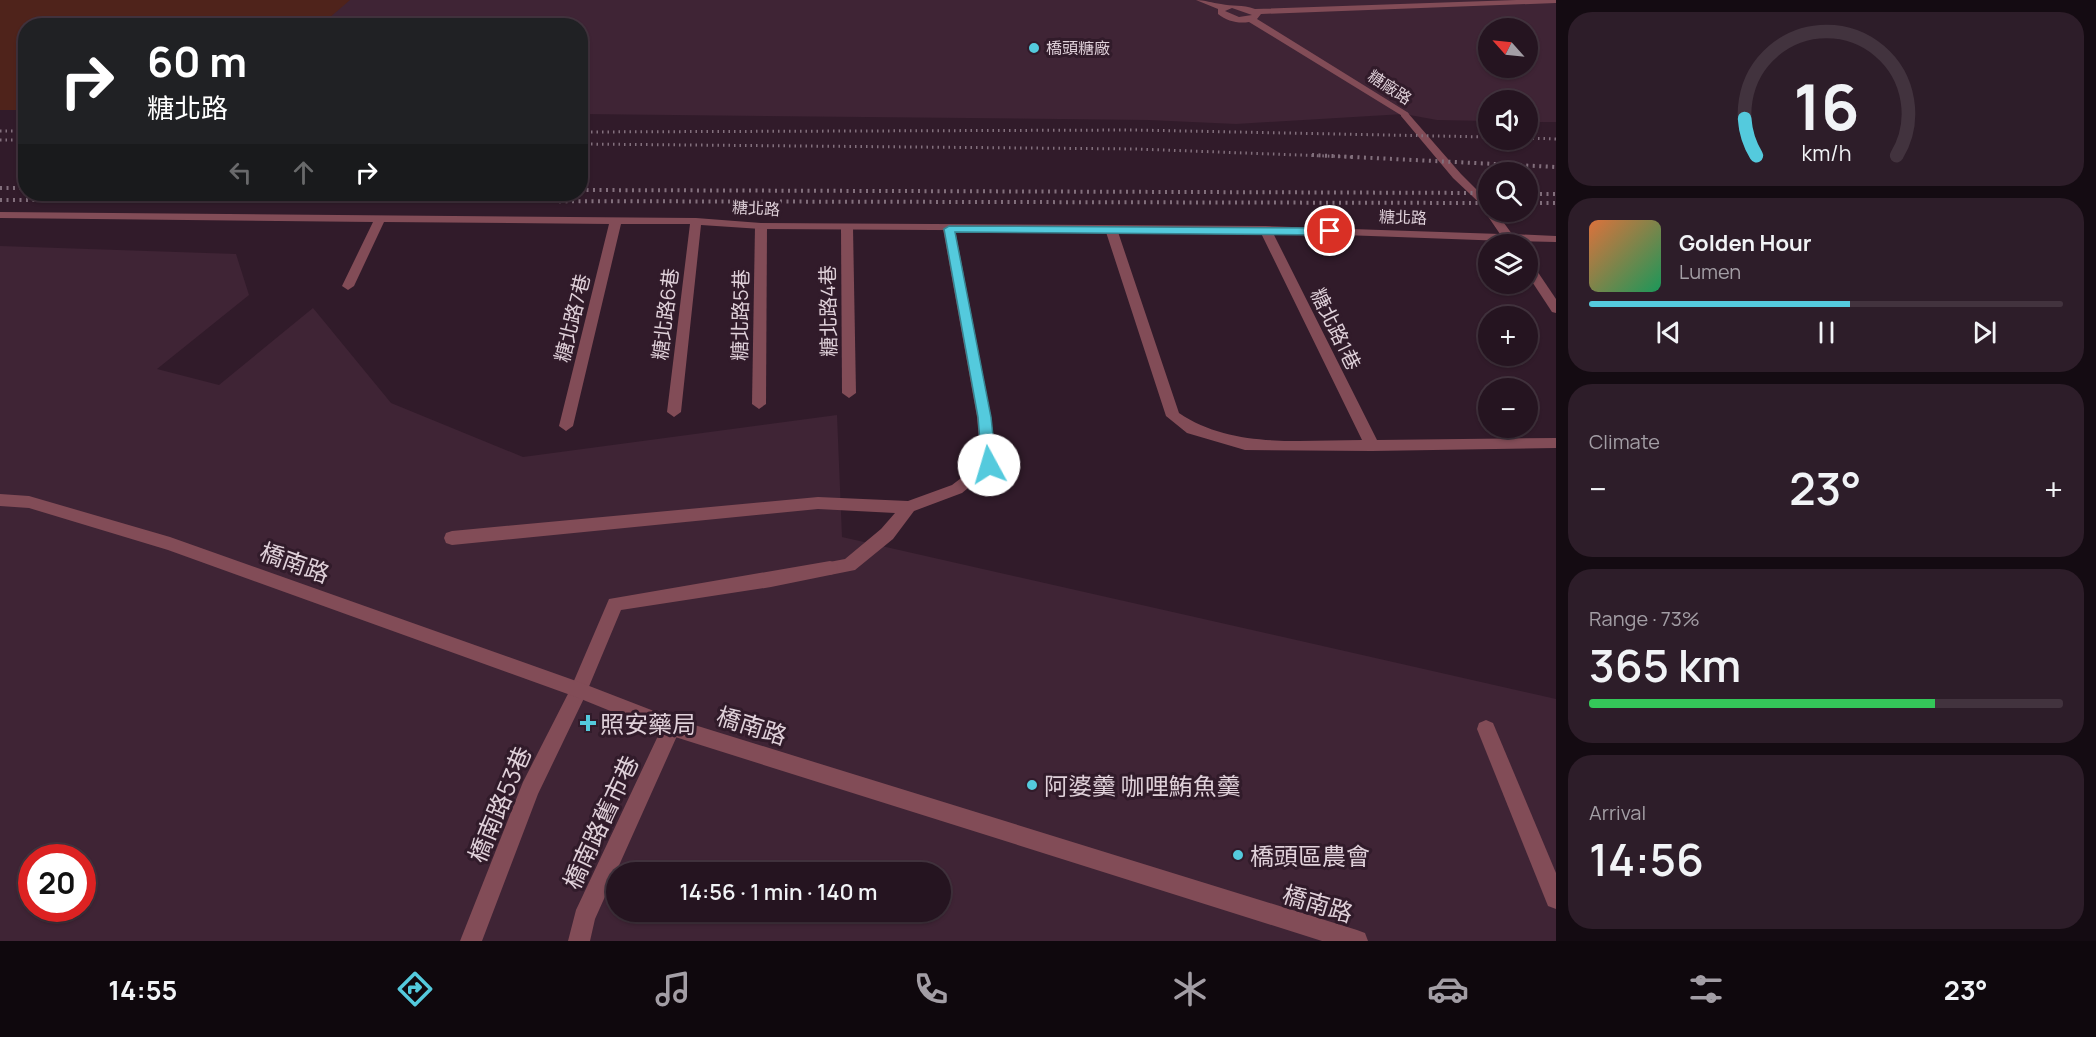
<!DOCTYPE html>
<meta charset="utf-8">
<style>
:root{--surface:#251420;--page:#2d1d29;--text:#f1f3f6;--muted:#a39ea5;--line:#42333e;--accent:#54cadd}
body{margin:0;font-family:Manrope,"Noto Sans TC",sans-serif;background:var(--page);color:var(--text);height:100vh;display:flex;flex-direction:column;font-size:22px;white-space:nowrap}
*{box-sizing:border-box;margin:0}
p{font-size:20px;color:var(--muted)}
.icon{flex:none;width:33px;height:33px;fill:none;stroke:currentColor;stroke-width:2;stroke-linecap:round;stroke-linejoin:round}
.map{position:relative;flex:1;overflow:hidden}
.details{display:flex;flex-direction:column;gap:12px;padding:12px;background:#140b12;width:540px}
.details>*{flex:none}
.banner{position:absolute;left:18px;top:18px;width:570px;height:183px;border-radius:24px;box-shadow:0 2px 4px #0004,0 0 0 2px var(--line);background:#202124;color:#fff;overflow:hidden}
.needle{width:39px;rotate:297deg}
.tools{position:absolute;left:1478px;top:18px;display:grid;gap:12px}
.tools a{display:grid;place-items:center;width:60px;height:60px;border-radius:50%;background:var(--surface);box-shadow:0 2px 4px #0004,0 0 0 2px var(--line);font-size:30px}
.speed{position:absolute;left:18px;top:844px;display:flex;gap:12px;font-size:30px;font-weight:700;text-align:center}
.speed>*{display:grid;place-content:center;width:78px;height:78px;border-radius:50%;background:var(--surface);box-shadow:0 2px 4px #0004,0 0 0 2px var(--line);line-height:1}
.speed .limit{border:9px solid #d22;background:#fff;color:#111}
.pin{position:absolute;display:grid;place-items:center;width:51px;height:51px;color:#fff;margin:-26px;border:3px solid #fff;border-radius:50%;box-shadow:0 2px 6px #0007}
.me{position:absolute;width:66px;margin:-33px;rotate:354deg;stroke-linejoin:round;filter:drop-shadow(0 0 4px #0008)}
.turn{display:flex;align-items:center;gap:21px;height:126px;padding:0 30px;font-size:27px}
.turn .icon{width:78px;height:78px;stroke-width:2.5}
.turn b{display:block;font-size:42px;line-height:51px}
.lanes{display:flex;align-items:center;height:57px;padding:0 30px;background:#0003;justify-content:center;gap:30px;direction:ltr}
.lanes .off{opacity:.35}
.big{font-size:45px;font-weight:600;line-height:1.1}
.details .card{flex:1;display:flex;flex-direction:column;justify-content:center;gap:9px;min-width:0;padding:0 21px;border-radius:24px;background:var(--page)}
.details .dial{align-items:center;gap:0}
.dial svg{height:156px;overflow:visible;fill:none;stroke:var(--line);stroke-width:7;stroke-linecap:round;text-anchor:middle}
.dial text{fill:var(--text);stroke:none}
.song{display:flex;align-items:center;gap:18px}
.cover{width:72px;height:72px;border-radius:9px;background:linear-gradient(135deg,hsl(20 70% 55%),hsl(150 70% 35%))}
.played{height:6px;border-radius:3px;background:linear-gradient(90deg,var(--accent) 55%,var(--line) 55%)}
.keys{display:flex;justify-content:space-around;direction:ltr}
.heat{display:flex;justify-content:space-between;align-items:center;font-size:33px;direction:ltr}
.charge{height:9px;border-radius:4px;background:linear-gradient(90deg,#34c759 73%,var(--line) 0)}
.trip{position:absolute;left:606px;top:862px;width:345px;height:60px;border-radius:30px;background:var(--surface);box-shadow:0 2px 4px #0004,0 0 0 2px var(--line);font-weight:600;line-height:60px;text-align:center}
.dock{display:flex;height:96px;justify-content:space-around;align-items:center;background:#0f080d;color:var(--muted)}
.dock .icon{width:42px;height:42px}
.dock .current{color:var(--accent)}
.dock b{font-size:27px;color:var(--text)}
main{display:flex;flex:1;min-height:0}
.map>svg:first-child{display:block}
.built{fill:#3f2435;fill-rule:evenodd}
.green{fill:#4f231b}
.lines{fill:none;stroke-linecap:round;stroke-linejoin:round}
.service{fill:#824c57;fill-rule:evenodd}
.pedestrian{fill:#824c57;fill-rule:evenodd}
.minor{fill:#824c57;fill-rule:evenodd}
.tertiary{fill:#824c57;fill-rule:evenodd}
.rail-far1{stroke:#826f7c;stroke-width:3;stroke-dasharray:1.5 4;stroke-linecap:butt}
.rail{stroke:#826f7c;stroke-width:4;stroke-dasharray:2 4.5;stroke-linecap:butt}
.route{fill:#54cadd;stroke:#378390;stroke-width:1.5}
.poi-dot{fill:#54cadd;stroke:#311b2a;stroke-width:2}
.labels{text-anchor:middle;dominant-baseline:central;stroke-width:6;stroke-linejoin:round;paint-order:stroke}
.far-poi-label{font-size:16px;fill:#dfd0d9;stroke:#311b2a;text-anchor:start}
.far-street-label{font-size:16px;fill:#dfd0d9;stroke:#311b2a}
.street-label{font-size:20px;fill:#dfd0d9;stroke:#311b2a}
.near-street-label{font-size:24px;fill:#dfd0d9;stroke:#311b2a}
.near-poi-label{font-size:24px;fill:#dfd0d9;stroke:#311b2a;text-anchor:start}
</style>
<main>
<div class="map">
<svg width="1556" height="941" viewBox="0 0 1556 941">
<rect width="100%" height="100%" fill="#311b2a"/>
<g class="built">
<path d="M0,0H1556V122H1527V100H1488V121L1437,120L1404,114L1236,124L1148,120L581,114L580,26H26L25,110H0ZM1488,28H1527V68H1488Z"/>
<path d="M0,246L236,254L249,295L157,369L219,385L313,308L391,403L523,457L837,415L842,537L1556,699V941H0ZM32,858H82V909H32ZM616,873H940V912H616Z"/>
</g>
<path class="green" d="M0,0H350L321,25L26,26L25,110H0Z"/>
<g class="lines">
<g class="service">
<path d="M1196,0C1205,0 1212,3 1221,4C1232,7 1242,4 1255,9L1516,0H1556V3L1261,14L1257,19L1407,112L1409,114L1404,117L1249,22C1238,24 1227,21 1218,14V9ZM1232,8L1252,15L1239,17L1225,11Z"/>
<path d="M761,223L767,226L766,404L759,409L752,404L755,226Z"/>
<path d="M847,225L853,228L856,393L849,398L842,393L841,228Z"/>
<path d="M949,226L955,229L991,417L996,465L962,493L914,511L893,539L855,570L830,575L824,573L822,568L824,563L845,559L881,529L895,513L818,509L452,545L446,543L444,538L446,533L452,531L818,497L908,501L952,485L981,463L977,417L943,229Z"/>
<path d="M1111,226L1117,229L1179,413C1232,449 1300,440 1362,440L1259,229L1265,226L1271,229L1377,440L1556,438V448L1372,451L1245,450L1187,433L1166,416L1105,229Z"/>
<path d="M579,682L585,684L588,690L538,794L482,941H460L523,782L573,684Z"/>
<path d="M672,718L679,721L681,727L595,919L590,941H568L576,910L665,721Z"/>
<path d="M1486,720L1493,723L1556,873V909L1548,906L1477,729L1479,723Z"/>
</g>
<path class="pedestrian" d="M830,561L836,563L838,568L836,573L830,575L771,587L621,610L585,696L579,698L573,696L570,690L609,599Z"/>
<g class="minor">
<path d="M1401,112H1407L1461,174L1488,201V212H1496L1512,234L1556,236V242L1517,241L1516,244H1508L1505,241L1265,232L761,229L701,225L681,412L674,417L667,412L690,224H621L573,426L566,431L559,426L609,224L384,222L354,286L348,290L342,286L373,222L0,218V212L696,218L761,223L1265,226L1500,234L1485,212L1487,210L1453,178L1401,116Z"/>
<path d="M1527,261L1531,262L1556,299V313L1552,312L1527,274Z"/>
</g>
<path class="tertiary" d="M0,494L29,496L170,537L579,682L672,718L1357,930L1365,933L1368,941H1322L672,736L576,697L168,550L29,508L0,506Z"/>
<g class="rail-far1">
<path d="M0,131H26"/>
<path d="M580,132L1134,130L1488,137"/>
<path d="M1527,138L1556,139"/>
<path d="M0,140H26"/>
<path d="M580,144L1136,149L1353,157"/>
</g>
<g class="rail">
<path d="M1312,155L1556,167"/>
<path d="M0,188H26"/>
<path d="M580,190L1488,193"/>
<path d="M1527,194H1556"/>
<path d="M0,200L1488,203"/>
<path d="M1527,203H1556"/>
</g>
</g>
<path class="route" d="M949,226L1330,228L1335,231L1330,235L955,232L991,417L996,465L989,470L982,465L978,417L944,229Z"/>
<g class="poi-dot">
<circle cx="1034" cy="48" r="6"/>
<path d="M585 714h6v6h6v6h-6v6h-6v-6h-6v-6h6z"/>
<circle cx="1032" cy="785" r="6"/>
<circle cx="1238" cy="855" r="6"/>
</g>
<g class="labels">
<g class="far-poi-label">
<text x="1046" y="48">橋頭糖廠</text>
</g>
<g class="far-street-label">
<text transform="translate(1390 87) rotate(33)">糖廠路</text>
<text transform="translate(756 208) rotate(3)">糖北路</text>
<text transform="translate(1403 217) rotate(2)">糖北路</text>
</g>
<g class="street-label">
<text transform="translate(828 311) rotate(-91)">糖北路4巷</text>
<text transform="translate(665 314) rotate(-83)">糖北路6巷</text>
<text transform="translate(740 315) rotate(-89)">糖北路5巷</text>
<text transform="translate(572 318) rotate(-76)">糖北路7巷</text>
<text transform="translate(1336 329) rotate(64)">糖北路1巷</text>
</g>
<g class="near-street-label">
<text transform="translate(295 562) rotate(20)">橋南路</text>
<text transform="translate(752 725) rotate(18)">橋南路</text>
<text transform="translate(499 804) rotate(-67)">橋南路53巷</text>
<text transform="translate(600 822) rotate(-65)">橋南路舊市巷</text>
<text transform="translate(1318 903) rotate(17)">橋南路</text>
</g>
<g class="near-poi-label">
<text x="600" y="723">照安藥局</text>
<text x="1044" y="785">阿婆羹 咖哩鮪魚羹</text>
<text x="1250" y="855">橋頭區農會</text>
</g>
</g>
</svg>
<div class="tools">
<a><svg class="needle" viewBox="-14 -14 28 28"><path d="M0-13l5 13h-10z" fill="#e53935"/><path d="M0 13l5-13h-10z" fill="#a39ea5"/></svg></a>
<a><svg class="icon" aria-label="sound" viewBox="0 0 24 24"><path d="M4 9h4l5-4v14l-5-4H4zM17 9q2 3 0 6"/></svg></a>
<a><svg class="icon" aria-label="search" viewBox="0 0 24 24"><circle cx="10" cy="10" r="6"/><path d="M15 15l6 6"/></svg></a>
<a><svg class="icon" aria-label="layers" viewBox="0 0 24 24"><path d="M12 4l9 5-9 5-9-5zM3 14l9 5 9-5"/></svg></a>
<a>+</a>
<a>−</a>
</div>
<div class="speed"><div class="limit">20</div></div>
<div class="pin" style="left:1330px;top:231px;background:#d93025"><svg class="icon" aria-label="arrive" viewBox="0 0 24 24"><path d="M6 21V4h12l-3 4 3 4H6"/></svg></div>
<svg class="me" style="left:989px;top:465px" viewBox="-20 -20 40 40"><circle r="19" fill="#fff"/><path d="M0-13L10 11 0 6-10 11z" fill="#54cadd"/></svg>
<div class="trip">14:56 · 1 min · 140 m</div>
<div class="banner">
<div class="turn"><svg class="icon" aria-label="right" viewBox="0 0 24 24"><path d="M7 20v-9h11M14 6l5 5-5 5"/></svg><div><b>60 m</b>糖北路</div></div>
<div class="lanes"><svg class="icon off" aria-label="left" viewBox="0 0 24 24"><path d="M17 20v-9H6M10 6l-5 5 5 5"/></svg><svg class="icon off" aria-label="ahead" viewBox="0 0 24 24"><path d="M12 20V5M6 11l6-6 6 6"/></svg><svg class="icon" aria-label="right" viewBox="0 0 24 24"><path d="M7 20v-9h11M14 6l5 5-5 5"/></svg></div>
</div>
</div>
<section class="details">
<div class="card dial"><svg viewBox="0 0 100 80">
<path d="M14 69A42 42 0 1 1 86 69"/>
<path d="M14 69A42 42 0 0 1 8 50" stroke="#54cadd"/>
<text x="50" y="56" font-size="32" font-weight="700">16</text>
<text x="50" y="72" font-size="11">km/h</text>
</svg></div>
<div class="card">
<div class="song"><i class="cover"></i><div><b>Golden Hour</b><p>Lumen</p></div></div>
<div class="played"></div>
<div class="keys"><svg class="icon" aria-label="previous" viewBox="0 0 24 24"><path d="M18 5L8 12l10 7zM5 5v14"/></svg><svg class="icon" aria-label="pause" viewBox="0 0 24 24"><path d="M8 5v14M16 5v14"/></svg><svg class="icon" aria-label="next" viewBox="0 0 24 24"><path d="M6 5l10 7-10 7zM19 5v14"/></svg></div>
</div>
<div class="card"><p>Climate</p>
<div class="heat"><a>−</a><b class="big">23°</b><a>+</a></div>
</div>
<div class="card"><p>Range · 73%</p><b class="big">365 km</b><div class="charge"></div></div>
<div class="card"><p>Arrival</p><b class="big">14:56</b></div>
</section>
</main>
<nav class="dock">
<b>14:55</b>
<svg class="icon current" aria-label="directions" viewBox="0 0 24 24"><path d="M12 3l9 9-9 9-9-9zM9 14v-3h6M13 9l2 2-2 2"/></svg>
<svg class="icon" aria-label="music" viewBox="0 0 24 24"><path d="M9 18V5l10-2v13"/><circle cx="6" cy="18" r="3"/><circle cx="16" cy="16" r="3"/></svg>
<svg class="icon" aria-label="phone" viewBox="0 0 24 24"><path d="M5 4h4l2 5-3 2q2 4 5 5l2-3 5 2v4C11 20 4 13 5 4z"/></svg>
<svg class="icon" aria-label="climate" viewBox="0 0 24 24"><path d="M12 3v18M4 7l16 10M4 17L20 7"/></svg>
<svg class="icon" aria-label="car" viewBox="0 0 24 24"><path d="M5 17H2v-5l4-1 3-4h7l3 4 3 1v5h-3M9 17h6M6 11h13"/><circle cx="7" cy="17" r="2"/><circle cx="17" cy="17" r="2"/></svg>
<svg class="icon" aria-label="filters" viewBox="0 0 24 24"><path d="M4 7h16M4 17h16"/><circle cx="9" cy="7" r="2"/><circle cx="15" cy="17" r="2"/></svg>
<b>23°</b>
</nav>
